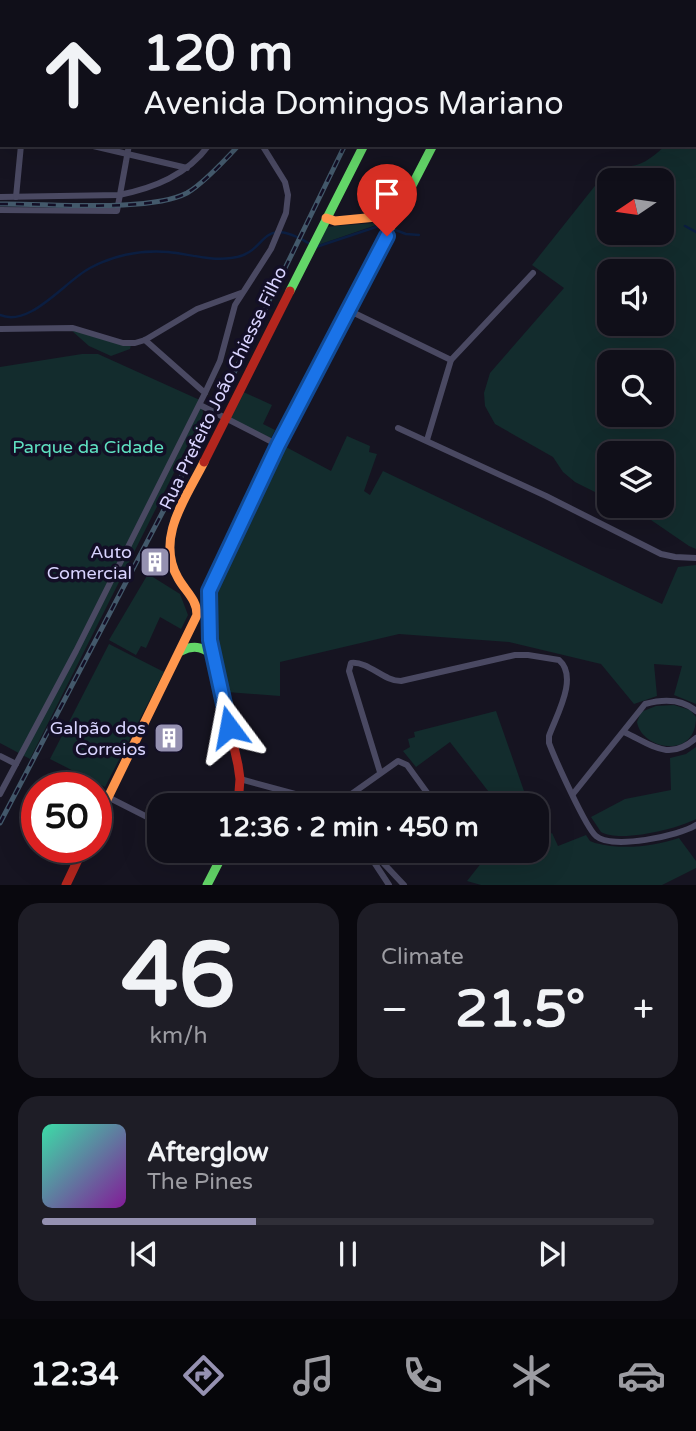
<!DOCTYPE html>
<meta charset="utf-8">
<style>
:root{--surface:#100f19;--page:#1e1d26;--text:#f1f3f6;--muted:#9c9ca2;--line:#302f38;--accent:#9591b1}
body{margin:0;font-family:"Varela Round",sans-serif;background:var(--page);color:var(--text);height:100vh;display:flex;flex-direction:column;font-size:26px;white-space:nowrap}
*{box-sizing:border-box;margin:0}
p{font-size:23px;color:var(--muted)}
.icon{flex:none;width:38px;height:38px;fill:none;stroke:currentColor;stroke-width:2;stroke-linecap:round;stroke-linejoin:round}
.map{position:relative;height:885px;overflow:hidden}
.panel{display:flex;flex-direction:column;gap:18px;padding:18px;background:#09080e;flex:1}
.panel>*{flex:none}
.banner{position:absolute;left:0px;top:0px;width:696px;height:147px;box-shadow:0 7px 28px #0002,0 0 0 2px var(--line);background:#100f19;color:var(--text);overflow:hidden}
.needle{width:46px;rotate:257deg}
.controls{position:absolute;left:597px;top:168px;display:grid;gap:14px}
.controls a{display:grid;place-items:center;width:77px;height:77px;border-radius:14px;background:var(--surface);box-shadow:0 7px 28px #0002,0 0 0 2px var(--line);font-size:35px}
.speed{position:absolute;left:21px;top:772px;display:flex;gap:14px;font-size:35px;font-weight:700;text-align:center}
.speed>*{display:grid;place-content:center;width:91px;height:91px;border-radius:50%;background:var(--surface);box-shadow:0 7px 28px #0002,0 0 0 2px var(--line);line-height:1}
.speed .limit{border:10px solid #d22;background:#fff;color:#111}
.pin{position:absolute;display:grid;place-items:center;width:60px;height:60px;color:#fff;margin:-72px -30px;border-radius:50% 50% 50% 0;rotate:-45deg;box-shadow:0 0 7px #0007}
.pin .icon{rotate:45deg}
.me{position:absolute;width:77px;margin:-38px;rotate:347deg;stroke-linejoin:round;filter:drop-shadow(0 0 5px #0008)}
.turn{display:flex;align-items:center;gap:24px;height:147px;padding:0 28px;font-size:32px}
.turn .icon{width:91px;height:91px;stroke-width:2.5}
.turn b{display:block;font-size:49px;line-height:60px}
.big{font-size:52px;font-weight:700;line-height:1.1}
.panel .tile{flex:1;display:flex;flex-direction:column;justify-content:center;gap:10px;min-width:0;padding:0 24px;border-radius:21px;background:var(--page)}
.panel .dial{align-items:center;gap:0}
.dial b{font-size:91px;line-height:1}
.song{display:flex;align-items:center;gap:21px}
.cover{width:84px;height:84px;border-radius:10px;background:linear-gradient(135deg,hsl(160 70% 55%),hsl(290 70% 35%))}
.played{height:7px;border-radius:4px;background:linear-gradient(90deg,var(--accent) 35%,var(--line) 35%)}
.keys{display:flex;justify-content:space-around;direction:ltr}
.heat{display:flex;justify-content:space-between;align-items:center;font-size:38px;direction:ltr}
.panel .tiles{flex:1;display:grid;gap:18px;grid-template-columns:1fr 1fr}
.tile:last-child{grid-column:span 2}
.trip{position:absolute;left:147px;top:793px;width:402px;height:70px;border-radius:21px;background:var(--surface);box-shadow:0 7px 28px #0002,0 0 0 2px var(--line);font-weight:700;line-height:70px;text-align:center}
.tabs{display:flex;height:112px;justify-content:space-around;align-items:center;background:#06060a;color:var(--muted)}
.tabs .icon{width:49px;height:49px}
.tabs .current{color:var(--accent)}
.tabs b{font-size:32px;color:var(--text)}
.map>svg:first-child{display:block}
.green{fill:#132c2d;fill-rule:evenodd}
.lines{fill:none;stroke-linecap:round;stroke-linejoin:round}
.stream{stroke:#0b1e41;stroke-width:2.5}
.street{stroke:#4a4962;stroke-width:6}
.fast{stroke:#63d668;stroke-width:9}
.slow{stroke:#ff974d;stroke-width:9}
.jam{stroke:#b3261e;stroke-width:9}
.rail-casing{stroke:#43596b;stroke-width:5}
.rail{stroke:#130f26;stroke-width:2.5;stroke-dasharray:8;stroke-linecap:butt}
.route-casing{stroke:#114b97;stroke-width:18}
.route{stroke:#1a73e8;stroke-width:12}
.labels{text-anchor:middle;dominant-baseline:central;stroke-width:7;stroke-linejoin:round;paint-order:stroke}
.street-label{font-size:18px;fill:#d9d4ff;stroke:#130f26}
.park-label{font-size:18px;fill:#5fe0c0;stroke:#130f26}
.poi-label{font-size:18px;fill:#d9d4ff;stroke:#130f26;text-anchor:end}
</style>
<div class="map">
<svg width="696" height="885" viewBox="0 0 696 885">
<rect width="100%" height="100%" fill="#161421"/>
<g class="green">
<path d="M696,119V549L689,546L651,520L622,506H662V453H609V499L575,482L563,472L553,457L495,424L485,406L484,393L490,373L564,288L532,265L610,167C638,168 645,164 666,145H695ZM609,180H662V233H609ZM609,271H662V324H609ZM609,362H662V415H609Z"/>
<path d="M385,222L318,245L325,227Z"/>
<path d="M71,330L131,345L130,349L111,356L89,346Z"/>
<path d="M82,354H98L202,401L203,415L30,759L0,743V367Z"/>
<path d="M239,390L272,405L263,424L275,430L271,438L227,417Z"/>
<path d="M347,436L370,446L369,452L377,454L364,491L370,495L383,471L662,604L678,567L696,565V704L674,695L682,666L654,664L657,696L634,704L601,664L509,642L399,634L280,662V696L227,692L216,630V589L286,447L331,471Z"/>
<path d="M148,574L180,594L188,615L181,629L160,617L146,648L141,646L136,655L109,640Z"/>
<path d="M109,644L164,672L105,787L50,759Z"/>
<path d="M674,705L690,710L696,717C696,761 641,749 637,722L641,712L656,706Z"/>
<path d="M496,711L524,791L516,794L519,805H499L450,742L416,767L403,751L410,747L408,739L415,737L414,732Z"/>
<path d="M696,747V819C677,829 620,843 601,832L591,817L625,799L671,790L670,758L686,754Z"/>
<path d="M552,833L558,846L586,835L590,841L595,843C623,850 651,847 679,838L696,861V868L662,885H481L467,881L486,857L484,851L537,850V840Z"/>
</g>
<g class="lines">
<g class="stream">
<path d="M685,226L696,232"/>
<path d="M316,247L382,225L406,234L419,235"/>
<path d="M0,315C30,328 65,281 90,268C114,255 141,250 168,252C189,254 210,261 231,258C271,254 256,212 310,244"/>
</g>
<g class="street">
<path d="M272,0L277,1"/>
<path d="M51,2V0"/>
<path d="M162,2L163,0"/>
<path d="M323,2L324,0"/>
<path d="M339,2L341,0"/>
<path d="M0,36L2,37"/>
<path d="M0,124H2"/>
<path d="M89,145L187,168"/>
<path d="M0,197L119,195C154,188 187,175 209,145"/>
<path d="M16,197L21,145"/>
<path d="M0,210L117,211L129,145"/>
<path d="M348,310L451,360"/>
<path d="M0,329L73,328L123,343H135L145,340L197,309L241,293"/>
<path d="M205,393L220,361L235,305L271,249L286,213L288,195L285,182L262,145"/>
<path d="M200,405L278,445"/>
<path d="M398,428L546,496L661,554L675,557L696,558"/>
<path d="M427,440L451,360L533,273"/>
<path d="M624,732C652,745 669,762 696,738"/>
<path d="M0,756L16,764"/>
<path d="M380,772L349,671L351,663C369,661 383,681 401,681L515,655H528L559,660C579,677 556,716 549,736V743C555,759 586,828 596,836C612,850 679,836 696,825"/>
<path d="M240,779L336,805"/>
<path d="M80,784L88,788"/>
<path d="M96,791L159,823"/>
<path d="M0,794L76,651L205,393L145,340"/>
<path d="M573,794L645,704C663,699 681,698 696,711"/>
<path d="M336,805L398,761L407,765L436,805"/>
<path d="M366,850L389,885"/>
<path d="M371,850L404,885"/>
</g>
<g class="fast">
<path d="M427,0V2"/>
<path d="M529,0L532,2"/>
<path d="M506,2L507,0"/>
<path d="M290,291L364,145"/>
<path d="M209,615V591L278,445L433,145"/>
<path d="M181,651C192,645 203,646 212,655"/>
<path d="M207,885L225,850"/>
</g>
<g class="slow">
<path d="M660,0V2"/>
<path d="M439,2L440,0"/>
<path d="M326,218L335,221L397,215"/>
<path d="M96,822L197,615C197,599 185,591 178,578C155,538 186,498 204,462"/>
</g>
<g class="jam">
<path d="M695,80H696"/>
<path d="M204,462L290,291"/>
<path d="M209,615L210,640L238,765L240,779L238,805"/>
<path d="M66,885L84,847"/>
</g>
<g class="rail-casing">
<g id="rail">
<path d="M353,2L355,0"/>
<path d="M415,2L416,0"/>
<path d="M0,204C47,203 148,213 187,193C203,184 226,159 239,145"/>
<path d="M0,823L215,412L345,145"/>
</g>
</g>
<use href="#rail" class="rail"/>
</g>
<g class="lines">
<g class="route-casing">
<path id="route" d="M229,727L210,640L209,591L278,445L387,236"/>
</g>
<use href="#route" class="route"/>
</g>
<defs>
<g id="building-square" transform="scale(1.575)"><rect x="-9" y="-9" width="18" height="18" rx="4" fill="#9591b1" stroke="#130f26"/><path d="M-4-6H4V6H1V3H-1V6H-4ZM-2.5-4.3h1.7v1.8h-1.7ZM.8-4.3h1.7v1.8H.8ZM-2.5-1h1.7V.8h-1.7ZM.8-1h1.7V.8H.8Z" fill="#fff"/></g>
</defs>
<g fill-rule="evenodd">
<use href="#building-square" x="155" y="562"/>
<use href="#building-square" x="169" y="738"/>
</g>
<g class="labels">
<g class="street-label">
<text transform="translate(223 388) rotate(-64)">Rua Prefeito João Chiesse Filho</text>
</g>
<g class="park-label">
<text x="88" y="447">Parque da Cidade</text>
</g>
<g class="poi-label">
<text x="132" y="552">Auto<tspan x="132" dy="21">Comercial</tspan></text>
<text x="146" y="728">Galpão dos<tspan x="146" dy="21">Correios</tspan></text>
</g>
</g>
</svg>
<div class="controls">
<a><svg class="needle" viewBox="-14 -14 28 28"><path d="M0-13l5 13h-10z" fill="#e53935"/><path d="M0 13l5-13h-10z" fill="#9c9ca2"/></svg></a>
<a><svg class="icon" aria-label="sound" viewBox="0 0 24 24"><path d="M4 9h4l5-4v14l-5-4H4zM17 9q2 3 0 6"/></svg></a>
<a><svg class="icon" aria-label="search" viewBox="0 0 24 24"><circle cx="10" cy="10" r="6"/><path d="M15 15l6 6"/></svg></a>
<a><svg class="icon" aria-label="layers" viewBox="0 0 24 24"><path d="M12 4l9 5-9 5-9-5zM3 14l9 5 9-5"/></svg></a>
</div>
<div class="speed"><div class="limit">50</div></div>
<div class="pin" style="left:387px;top:236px;background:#d93025"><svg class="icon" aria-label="arrive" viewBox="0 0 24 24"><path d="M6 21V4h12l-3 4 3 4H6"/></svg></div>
<svg class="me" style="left:229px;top:727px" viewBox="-20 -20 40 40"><path d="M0-17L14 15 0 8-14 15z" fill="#1a73e8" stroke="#fff" stroke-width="4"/></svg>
<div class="trip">12:36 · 2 min · 450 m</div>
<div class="banner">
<div class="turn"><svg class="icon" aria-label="ahead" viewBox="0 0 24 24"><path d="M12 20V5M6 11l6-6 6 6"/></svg><div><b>120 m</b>Avenida Domingos Mariano</div></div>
</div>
</div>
<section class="panel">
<div class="tiles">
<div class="tile dial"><b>46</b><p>km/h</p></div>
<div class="tile"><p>Climate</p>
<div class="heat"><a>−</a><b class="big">21.5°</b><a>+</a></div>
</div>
<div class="tile">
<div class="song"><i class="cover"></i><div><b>Afterglow</b><p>The Pines</p></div></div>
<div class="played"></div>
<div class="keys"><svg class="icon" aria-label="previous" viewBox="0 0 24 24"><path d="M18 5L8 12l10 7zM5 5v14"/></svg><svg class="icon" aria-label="pause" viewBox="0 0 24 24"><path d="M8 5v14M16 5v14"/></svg><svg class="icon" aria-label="next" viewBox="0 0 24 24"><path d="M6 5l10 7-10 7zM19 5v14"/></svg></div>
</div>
</div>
</section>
<nav class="tabs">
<b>12:34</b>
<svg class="icon current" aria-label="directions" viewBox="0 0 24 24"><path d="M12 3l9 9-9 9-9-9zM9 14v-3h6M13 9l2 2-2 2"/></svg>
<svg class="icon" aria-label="music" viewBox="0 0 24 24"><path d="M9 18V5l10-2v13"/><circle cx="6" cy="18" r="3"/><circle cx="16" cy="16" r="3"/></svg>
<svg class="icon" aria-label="phone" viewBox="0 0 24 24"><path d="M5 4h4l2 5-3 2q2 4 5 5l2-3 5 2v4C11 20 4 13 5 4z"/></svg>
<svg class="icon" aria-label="climate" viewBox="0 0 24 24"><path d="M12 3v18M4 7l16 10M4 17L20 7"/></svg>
<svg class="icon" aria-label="car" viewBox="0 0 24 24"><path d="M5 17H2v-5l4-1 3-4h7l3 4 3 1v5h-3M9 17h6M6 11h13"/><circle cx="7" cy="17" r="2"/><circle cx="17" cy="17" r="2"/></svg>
</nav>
